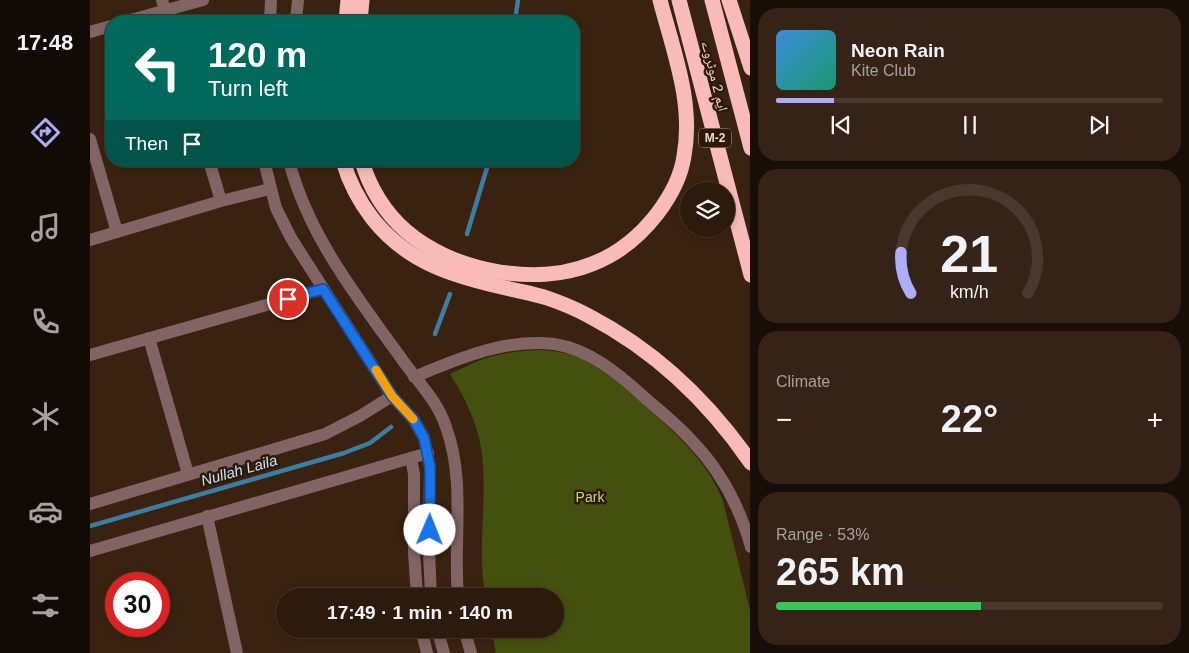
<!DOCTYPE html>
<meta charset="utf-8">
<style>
:root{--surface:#2c1a0d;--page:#342316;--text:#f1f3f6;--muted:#a6a19d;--line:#48382e;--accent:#abaffb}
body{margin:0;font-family:Arial,"Noto Naskh Arabic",sans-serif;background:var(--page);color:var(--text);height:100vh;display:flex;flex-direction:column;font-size:19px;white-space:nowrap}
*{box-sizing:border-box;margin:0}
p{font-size:16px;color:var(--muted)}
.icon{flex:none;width:28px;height:28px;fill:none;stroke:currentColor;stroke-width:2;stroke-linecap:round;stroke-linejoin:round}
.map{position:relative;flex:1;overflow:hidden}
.drawer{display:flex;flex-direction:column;gap:8px;padding:8px;background:#180e07;width:439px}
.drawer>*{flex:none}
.top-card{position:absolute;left:15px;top:15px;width:475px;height:152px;border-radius:20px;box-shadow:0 2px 8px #0003,0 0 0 1px var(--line);background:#00695c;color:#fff;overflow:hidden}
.controls{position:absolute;left:590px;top:182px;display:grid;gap:10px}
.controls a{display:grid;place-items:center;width:55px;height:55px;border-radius:50%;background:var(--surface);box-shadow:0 2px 8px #0003,0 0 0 1px var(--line);font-size:25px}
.speed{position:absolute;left:15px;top:572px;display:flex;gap:10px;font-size:25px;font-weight:700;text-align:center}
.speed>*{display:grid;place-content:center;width:65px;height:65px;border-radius:50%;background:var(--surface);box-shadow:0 2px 8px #0003,0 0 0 1px var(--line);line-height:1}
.speed .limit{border:8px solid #d22;background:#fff;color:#111}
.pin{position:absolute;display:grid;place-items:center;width:42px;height:42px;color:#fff;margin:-21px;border:2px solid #fff;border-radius:50%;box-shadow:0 1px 5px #0007}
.me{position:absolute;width:55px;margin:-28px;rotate:1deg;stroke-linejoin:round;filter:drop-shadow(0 0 4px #0008)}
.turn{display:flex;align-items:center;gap:18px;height:105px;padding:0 20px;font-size:22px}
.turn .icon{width:65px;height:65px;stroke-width:2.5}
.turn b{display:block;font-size:35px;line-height:42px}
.then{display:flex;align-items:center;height:48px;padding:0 20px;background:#0003;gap:10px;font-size:19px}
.big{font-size:38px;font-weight:700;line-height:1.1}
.drawer .card{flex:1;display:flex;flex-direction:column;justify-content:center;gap:8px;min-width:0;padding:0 18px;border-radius:20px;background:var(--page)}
.drawer .dial{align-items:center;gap:0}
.dial svg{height:130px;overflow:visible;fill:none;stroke:var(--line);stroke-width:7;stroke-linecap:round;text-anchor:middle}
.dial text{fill:var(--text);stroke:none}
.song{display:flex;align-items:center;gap:15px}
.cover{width:60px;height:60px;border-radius:8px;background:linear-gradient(135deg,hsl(210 70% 55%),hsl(160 70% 35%))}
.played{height:5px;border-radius:2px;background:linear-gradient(90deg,var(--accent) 15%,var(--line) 15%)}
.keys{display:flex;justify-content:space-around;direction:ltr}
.heat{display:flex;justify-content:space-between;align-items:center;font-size:28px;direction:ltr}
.charge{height:8px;border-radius:4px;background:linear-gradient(90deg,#34c759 53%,var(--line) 0)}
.trip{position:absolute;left:186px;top:588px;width:288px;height:50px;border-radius:25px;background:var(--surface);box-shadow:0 2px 8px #0003,0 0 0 1px var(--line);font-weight:700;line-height:50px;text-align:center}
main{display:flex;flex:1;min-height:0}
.dock{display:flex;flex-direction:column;width:90px;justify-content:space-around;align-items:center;background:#120a05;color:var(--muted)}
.dock .icon{width:35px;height:35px}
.dock .active{color:var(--accent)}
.dock b{font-size:22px;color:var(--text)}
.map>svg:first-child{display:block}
.green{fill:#44510e}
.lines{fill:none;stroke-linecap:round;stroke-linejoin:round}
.stream{stroke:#3b7da3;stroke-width:4.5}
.minor{stroke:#836464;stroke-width:12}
.highway{stroke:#f9bbba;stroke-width:15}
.route-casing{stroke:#114b97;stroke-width:12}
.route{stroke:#1a73e8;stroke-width:9}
.slow{stroke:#f59e0b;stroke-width:9}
.labels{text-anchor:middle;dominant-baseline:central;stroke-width:5;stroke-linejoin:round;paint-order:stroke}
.shield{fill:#301807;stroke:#b4a094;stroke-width:1}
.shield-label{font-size:12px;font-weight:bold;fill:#ecdbd0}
.street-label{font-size:14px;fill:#ecdbd0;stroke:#301807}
.park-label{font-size:14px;fill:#c1d77b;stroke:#301807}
.water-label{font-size:15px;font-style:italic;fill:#c2e5fb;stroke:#301807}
</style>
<main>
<nav class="dock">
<b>17:48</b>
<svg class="icon active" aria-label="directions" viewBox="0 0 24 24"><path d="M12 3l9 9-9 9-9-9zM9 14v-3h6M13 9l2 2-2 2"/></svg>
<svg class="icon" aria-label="music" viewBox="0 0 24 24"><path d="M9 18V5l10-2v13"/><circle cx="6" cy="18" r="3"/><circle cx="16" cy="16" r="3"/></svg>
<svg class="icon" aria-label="phone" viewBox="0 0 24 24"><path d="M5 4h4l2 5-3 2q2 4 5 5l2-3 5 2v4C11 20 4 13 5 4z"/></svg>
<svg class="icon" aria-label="climate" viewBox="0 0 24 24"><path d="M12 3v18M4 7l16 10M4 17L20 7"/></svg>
<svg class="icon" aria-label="car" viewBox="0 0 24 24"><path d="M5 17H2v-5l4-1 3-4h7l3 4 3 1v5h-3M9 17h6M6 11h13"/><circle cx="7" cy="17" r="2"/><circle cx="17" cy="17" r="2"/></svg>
<svg class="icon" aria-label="filters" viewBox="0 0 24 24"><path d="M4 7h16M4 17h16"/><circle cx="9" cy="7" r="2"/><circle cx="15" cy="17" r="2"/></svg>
</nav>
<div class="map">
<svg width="661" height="653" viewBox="0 0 661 653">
<rect width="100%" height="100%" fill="#3a2211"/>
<path class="green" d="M450,350C465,351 480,353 494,360C516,371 535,388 553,404C583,431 618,461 633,501L660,610V653H406L401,629H465V596H395C394,585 392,573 392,562C391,524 397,485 391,448C387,422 374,396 360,374C369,370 379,365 388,361C408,353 429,351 450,350Z"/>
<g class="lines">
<g class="stream">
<path d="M425,21L428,0"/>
<path d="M377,234L399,161"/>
<path d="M345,334L360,294"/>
<path d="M0,526L254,453L280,443L301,427"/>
</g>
<g class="minor">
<path d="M72,0L78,21"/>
<path d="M37,21L113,0"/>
<path d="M180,21L181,0"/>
<path d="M206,21L208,0"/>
<path d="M0,32L21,26"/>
<path d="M0,139L27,232"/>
<path d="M119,161L131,201"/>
<path d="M174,161L186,208L201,238L302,396L324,420L334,438L340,467L339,552L341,596"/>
<path d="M199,161C218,235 267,297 311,358C327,381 347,400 356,427C376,482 363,540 368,596"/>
<path d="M0,240L131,201L180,189"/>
<path d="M59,338L98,474"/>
<path d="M0,355L233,289"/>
<path d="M324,377C368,359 415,338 464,344C499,349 529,374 554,397C570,411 588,425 602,441C630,470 650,508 661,547"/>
<path d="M321,458L324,474V552L327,596"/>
<path d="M0,504L235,434L270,416L302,396"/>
<path d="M117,516L147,653"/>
<path d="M0,551L338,453"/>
<path d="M331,629L337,653"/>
<path d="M347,629L354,653"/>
<path d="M374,629L381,653"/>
</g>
<g class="highway">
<path d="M589,0L661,275"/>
<path d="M622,0L661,148"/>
<path d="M639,0L661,68"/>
<path d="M256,21L258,0"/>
<path d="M270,21L272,0"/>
<path d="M253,161C259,182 269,201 282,218C318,264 366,277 420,289C433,292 445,294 457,298C472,303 486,309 499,316C564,350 619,402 661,463"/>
<path d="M272,161C279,187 295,213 316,231C362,271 445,287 502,264C528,254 550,236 567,214C580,197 591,177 594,156C604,103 583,50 570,0"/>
</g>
</g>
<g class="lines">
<g class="route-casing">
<path id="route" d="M198,299L233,289L302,396L324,420L334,438L340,467V530"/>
</g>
<use href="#route" class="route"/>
<path class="slow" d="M286,370L302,396L323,419"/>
</g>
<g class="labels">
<rect class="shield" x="609" y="128.5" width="32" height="19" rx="4"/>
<g class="shield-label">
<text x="625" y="138">M-2</text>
</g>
<g class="street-label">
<text transform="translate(625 76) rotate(76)">ایم 2 موٹروے</text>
</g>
<g class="park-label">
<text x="500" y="497">Park</text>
</g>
<g class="water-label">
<text transform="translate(149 470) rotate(-16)">Nullah Laila</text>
</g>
</g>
</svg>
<div class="controls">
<a><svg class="icon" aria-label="layers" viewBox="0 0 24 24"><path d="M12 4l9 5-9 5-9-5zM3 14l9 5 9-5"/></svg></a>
</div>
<div class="speed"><div class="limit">30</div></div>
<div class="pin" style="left:198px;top:299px;background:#d93025"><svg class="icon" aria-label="arrive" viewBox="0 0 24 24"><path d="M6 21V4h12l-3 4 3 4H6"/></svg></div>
<svg class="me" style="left:340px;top:530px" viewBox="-20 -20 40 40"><circle r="19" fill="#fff"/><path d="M0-13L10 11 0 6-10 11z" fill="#1a73e8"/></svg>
<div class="trip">17:49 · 1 min · 140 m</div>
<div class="top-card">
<div class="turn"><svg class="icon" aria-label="left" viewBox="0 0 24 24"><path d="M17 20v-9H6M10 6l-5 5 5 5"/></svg><div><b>120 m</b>Turn left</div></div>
<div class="then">Then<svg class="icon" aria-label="arrive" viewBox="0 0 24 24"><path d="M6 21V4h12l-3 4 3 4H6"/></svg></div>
</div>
</div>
<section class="drawer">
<div class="card">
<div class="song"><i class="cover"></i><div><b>Neon Rain</b><p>Kite Club</p></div></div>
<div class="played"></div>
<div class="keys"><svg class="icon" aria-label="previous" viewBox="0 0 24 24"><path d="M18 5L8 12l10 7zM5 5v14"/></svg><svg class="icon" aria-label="pause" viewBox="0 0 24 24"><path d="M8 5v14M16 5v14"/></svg><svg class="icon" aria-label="next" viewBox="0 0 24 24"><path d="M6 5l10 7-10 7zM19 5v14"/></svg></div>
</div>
<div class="card dial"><svg viewBox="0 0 100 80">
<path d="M14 69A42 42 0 1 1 86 69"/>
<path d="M14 69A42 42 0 0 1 8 44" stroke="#abaffb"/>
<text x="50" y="56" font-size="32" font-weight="700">21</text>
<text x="50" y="72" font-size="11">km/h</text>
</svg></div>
<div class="card"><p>Climate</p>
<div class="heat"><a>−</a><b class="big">22°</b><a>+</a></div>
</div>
<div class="card"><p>Range · 53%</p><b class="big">265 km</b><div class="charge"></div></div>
</section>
</main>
